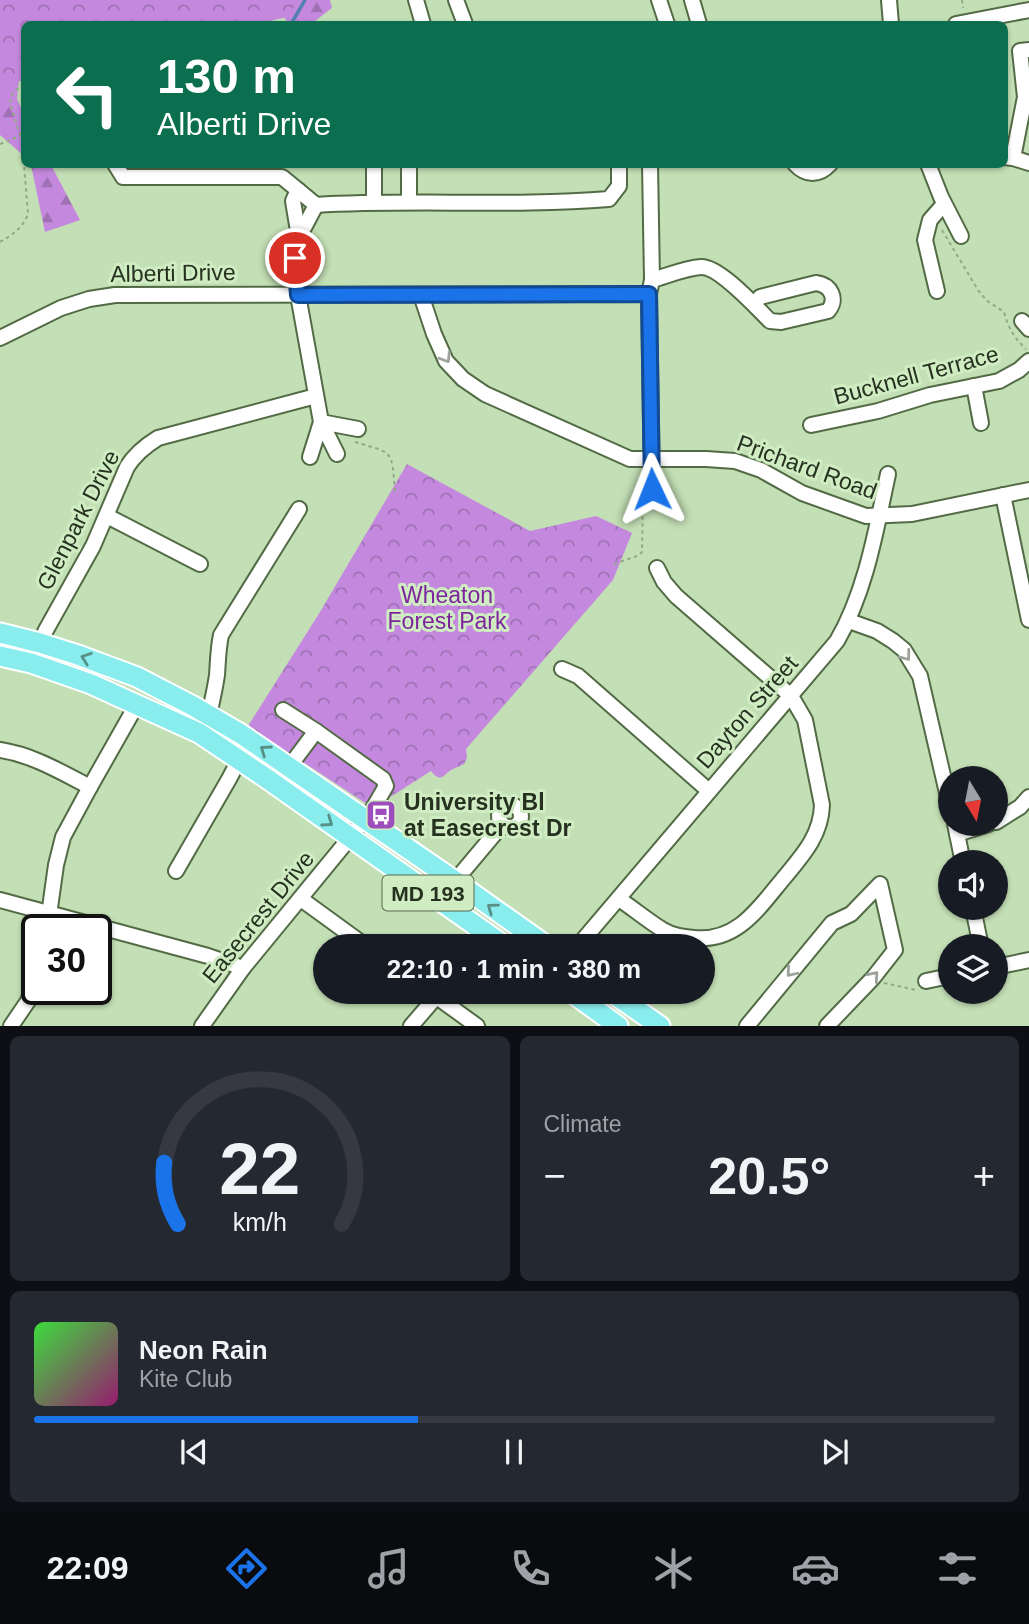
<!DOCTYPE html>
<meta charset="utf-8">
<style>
:root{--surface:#171b24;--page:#242831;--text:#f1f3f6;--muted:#9ea1a6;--line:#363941;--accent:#1a73e8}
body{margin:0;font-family:Arial,sans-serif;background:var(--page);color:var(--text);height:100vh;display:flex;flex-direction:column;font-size:26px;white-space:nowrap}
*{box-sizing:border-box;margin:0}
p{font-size:23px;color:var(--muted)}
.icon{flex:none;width:38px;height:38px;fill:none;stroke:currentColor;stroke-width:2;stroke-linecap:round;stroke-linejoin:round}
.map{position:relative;height:1026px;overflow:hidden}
.panel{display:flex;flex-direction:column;gap:10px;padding:10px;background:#0d0f14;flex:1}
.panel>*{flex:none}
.banner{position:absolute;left:21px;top:21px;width:987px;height:147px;border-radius:10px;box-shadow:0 2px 5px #0004;background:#0b6e4f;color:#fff;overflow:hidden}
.needle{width:46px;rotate:170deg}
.fabs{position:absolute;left:938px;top:766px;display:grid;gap:14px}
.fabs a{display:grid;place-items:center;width:70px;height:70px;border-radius:50%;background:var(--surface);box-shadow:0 2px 5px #0004;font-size:35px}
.speed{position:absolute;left:21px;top:914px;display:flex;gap:14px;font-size:35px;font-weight:700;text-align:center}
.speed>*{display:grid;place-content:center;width:91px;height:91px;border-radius:50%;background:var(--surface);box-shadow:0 2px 5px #0004;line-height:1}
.speed .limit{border:4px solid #111;border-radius:10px;background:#fff;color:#111}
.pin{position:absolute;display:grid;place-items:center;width:60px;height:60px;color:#fff;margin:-30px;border:4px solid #fff;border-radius:50%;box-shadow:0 2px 7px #0007}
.me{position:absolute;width:77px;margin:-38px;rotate:358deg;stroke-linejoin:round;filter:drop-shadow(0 0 5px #0008)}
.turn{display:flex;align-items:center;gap:24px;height:147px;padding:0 21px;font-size:32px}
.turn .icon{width:91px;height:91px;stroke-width:2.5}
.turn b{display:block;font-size:49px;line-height:60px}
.big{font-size:52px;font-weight:700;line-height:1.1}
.panel .card{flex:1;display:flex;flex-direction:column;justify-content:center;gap:10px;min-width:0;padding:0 24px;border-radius:10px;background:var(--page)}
.panel .dial{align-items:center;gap:0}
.dial svg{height:182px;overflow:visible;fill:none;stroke:var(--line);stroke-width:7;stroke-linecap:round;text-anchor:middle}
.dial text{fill:var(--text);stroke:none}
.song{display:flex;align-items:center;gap:21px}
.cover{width:84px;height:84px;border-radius:10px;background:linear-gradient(135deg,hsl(120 70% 55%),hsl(320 70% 35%))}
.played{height:7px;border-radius:4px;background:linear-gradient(90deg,var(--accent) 40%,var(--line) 40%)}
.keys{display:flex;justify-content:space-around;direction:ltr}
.heat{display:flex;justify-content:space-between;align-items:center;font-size:38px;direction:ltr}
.panel .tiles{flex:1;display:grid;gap:10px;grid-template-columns:1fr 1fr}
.card:last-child{grid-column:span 2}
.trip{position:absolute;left:313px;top:934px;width:402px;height:70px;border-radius:35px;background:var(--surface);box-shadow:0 2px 5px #0004;font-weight:700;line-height:70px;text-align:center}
.dock{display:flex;height:112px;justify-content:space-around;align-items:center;background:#090b0e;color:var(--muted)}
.dock .icon{width:49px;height:49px}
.dock .current{color:var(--accent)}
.dock b{font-size:32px;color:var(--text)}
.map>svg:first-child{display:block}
.forest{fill:url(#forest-firs)}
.park{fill:url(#park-crowns)}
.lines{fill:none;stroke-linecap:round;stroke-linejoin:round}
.stream{stroke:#5480b0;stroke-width:3.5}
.minor-casing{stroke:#526b45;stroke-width:18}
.major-casing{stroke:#fff;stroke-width:23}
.path{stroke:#92a987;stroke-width:2;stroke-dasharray:3.5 3.5;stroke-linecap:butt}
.minor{stroke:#fff;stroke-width:14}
.major{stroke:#89edee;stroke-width:19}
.oneway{stroke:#9da29b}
.oneway2{stroke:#588f87}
.route-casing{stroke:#114b97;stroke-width:18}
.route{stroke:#1a73e8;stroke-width:12}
.labels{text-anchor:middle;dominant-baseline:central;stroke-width:6;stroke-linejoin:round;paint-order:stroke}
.shield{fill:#d0ecc2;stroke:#596951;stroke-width:2}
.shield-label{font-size:21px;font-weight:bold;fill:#263120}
.street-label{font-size:23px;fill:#263120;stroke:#d0ecc2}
.park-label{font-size:23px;fill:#7e259e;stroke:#d0ecc2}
.poi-label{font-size:23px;font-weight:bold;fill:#263120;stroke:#d0ecc2;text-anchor:start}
</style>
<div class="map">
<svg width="1029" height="1026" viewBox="0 0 1029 1026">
<defs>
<pattern id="forest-firs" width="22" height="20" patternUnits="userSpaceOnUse" patternTransform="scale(1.75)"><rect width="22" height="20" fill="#c489de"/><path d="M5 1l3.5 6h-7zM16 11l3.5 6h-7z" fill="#9f71b4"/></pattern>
<pattern id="park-crowns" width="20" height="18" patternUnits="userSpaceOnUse" patternTransform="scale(1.75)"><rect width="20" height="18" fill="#c489de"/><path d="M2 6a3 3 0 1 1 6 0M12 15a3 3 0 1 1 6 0" fill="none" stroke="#9f71b4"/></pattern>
</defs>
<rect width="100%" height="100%" fill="#c3dfb5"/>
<g class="forest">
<path d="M0,0H330L332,8L311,24H289L283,16L248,24H24L17,99L24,114V156L0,135Z"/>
<path d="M31,165H51L80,220L45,232Z"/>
</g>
<g class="park">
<path d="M0,0H299L287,17L257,24H24V80L2,86L0,83Z"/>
<path d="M407,464L530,531L596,516L632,533L613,580L466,749L467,758L464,764C461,766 457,767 453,769C444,773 442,785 431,771L373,808L248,726L320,612Z"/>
</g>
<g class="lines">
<path class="stream" d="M291,24L305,0"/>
<g class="minor-casing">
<g id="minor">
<path d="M416,0L423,24"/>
<path d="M456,0L465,24"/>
<path d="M659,0L667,24"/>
<path d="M692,0L699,24"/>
<path d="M889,0L891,24"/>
<path d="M956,24L1029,10"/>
<path d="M1004,157L1013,158L1029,163"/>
<path d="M1013,158L1025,97L1020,51L1029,50"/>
<path d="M115,164L123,177H282L316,205C413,199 511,207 609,199L619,186V164"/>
<path d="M374,164V202"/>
<path d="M409,164V202"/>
<path d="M650,164L652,280L649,294L652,489"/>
<path d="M795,164C806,176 819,176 830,164"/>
<path d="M928,164L941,197L961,236"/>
<path d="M298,190L293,201L299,237"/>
<path d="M316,205L299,237L295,258L298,295L321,422L337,454"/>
<path d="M652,280C667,276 685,268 701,267C719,266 756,307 770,321L781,322L828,311C838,299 831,285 816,283L760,297L756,302V307"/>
<path d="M937,291L925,240L930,220L944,204"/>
<path d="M421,295L434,334L446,361L463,379L485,394L630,459H706L735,461L761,470L802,493L866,516L912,514L1029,490"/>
<path d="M1022,321L1029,329"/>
<path d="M0,338L61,308L89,299L115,295L649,294"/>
<path d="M974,386L981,423"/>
<path d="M321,422L358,429"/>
<path d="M811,425L878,411L930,395L999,381L1019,370L1029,361"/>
<path d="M310,457L321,422"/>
<path d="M1003,495L1029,620"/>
<path d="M107,516L200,564"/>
<path d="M849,621L877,631L893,641L904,650L920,676L950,806"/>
<path d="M31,663L46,630L93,546L127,467C135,454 145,446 158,438L316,396"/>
<path d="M562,669L578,676L709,791"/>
<path d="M283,710L316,731"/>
<path d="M209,715C212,702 215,689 217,675C218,662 218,649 221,635L299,509"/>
<path d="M0,750C33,755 61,772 90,787"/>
<circle cx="510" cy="816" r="11"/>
<path d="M996,822L1020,807L1029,797"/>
<path d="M955,824L963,863"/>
<path d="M957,834L989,824"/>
<path d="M176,871L229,779L239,760"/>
<path d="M455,881L502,825"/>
<path d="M301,899L367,947"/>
<path d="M619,899C634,909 648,921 663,930C673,936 683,937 694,938C737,942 758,909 783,879C802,856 821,836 822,805L805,720L791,696L676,596L664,582L657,568"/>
<path d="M0,900L208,956L243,968"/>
<path d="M973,908L981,947"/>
<path d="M47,929L56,865L63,837L90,787L137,704"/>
<path d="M577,947L837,641C866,591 876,530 888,474"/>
<path d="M996,967L1029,960"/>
<path d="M926,981L950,976"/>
<path d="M430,992L477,1026"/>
<path d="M11,1026L28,1001L37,979"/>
<path d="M202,1026L243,968L371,812L386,786L383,779L316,731L289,767"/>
<path d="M411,1026L436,997"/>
<path d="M747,1026L832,923L851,914L880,884L895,950L873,978L827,1026"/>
</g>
</g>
<g class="major-casing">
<g id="major">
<path d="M0,633L40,643L78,655L137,677L193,706L241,734L455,881L548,947"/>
<path d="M0,656L31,663L91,684L199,733L266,778L506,947"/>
<path d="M571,992L618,1026"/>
<path d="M611,992L660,1026"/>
</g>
</g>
<g class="path">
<path d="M962,0L963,8"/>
<path d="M1004,68H1007"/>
<path d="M1004,113H1007"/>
<path d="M0,144L20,136"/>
<path d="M942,230L978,290L986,300L1004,312C1008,327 1014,338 1026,349"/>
<path d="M0,242C12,235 23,228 28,214L22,141L10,103L12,95L14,91L24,85"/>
<path d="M355,442C395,454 391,449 395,491L398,494"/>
<path d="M614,564L637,556L642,552L643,497"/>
<path d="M884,983L916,990"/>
</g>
<use href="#minor" class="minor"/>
<use href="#major" class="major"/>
</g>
<defs><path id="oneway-chevron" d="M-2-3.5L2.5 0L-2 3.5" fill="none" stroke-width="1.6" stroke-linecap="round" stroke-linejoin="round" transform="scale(1.75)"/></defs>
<g class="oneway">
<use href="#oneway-chevron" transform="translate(446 358) rotate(58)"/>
<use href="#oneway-chevron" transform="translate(906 656) rotate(53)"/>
<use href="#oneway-chevron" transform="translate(791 972) rotate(130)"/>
<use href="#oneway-chevron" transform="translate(874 976) rotate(-49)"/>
</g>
<g class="oneway2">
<use href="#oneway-chevron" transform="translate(86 658) rotate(-160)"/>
<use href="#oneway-chevron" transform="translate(265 750) rotate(-145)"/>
<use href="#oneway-chevron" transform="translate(328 822) rotate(35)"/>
<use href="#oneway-chevron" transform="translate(492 908) rotate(-144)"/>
</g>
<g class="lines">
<g class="route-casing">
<path id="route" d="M295,258L298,295L649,294L652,489"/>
</g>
<use href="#route" class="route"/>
</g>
<defs>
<g id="bus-square" transform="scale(1.575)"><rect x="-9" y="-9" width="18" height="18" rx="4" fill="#9e4dbd" stroke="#d0ecc2"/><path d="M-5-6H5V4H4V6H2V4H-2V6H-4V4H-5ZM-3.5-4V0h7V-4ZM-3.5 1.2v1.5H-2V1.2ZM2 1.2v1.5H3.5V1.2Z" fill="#fff"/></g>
</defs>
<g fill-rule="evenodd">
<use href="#bus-square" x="381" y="815"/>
</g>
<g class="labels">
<rect class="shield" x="382.5" y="875.5" width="91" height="35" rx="5"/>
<g class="shield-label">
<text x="428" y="893">MD 193</text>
</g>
<g class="street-label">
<text transform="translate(173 273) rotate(-1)">Alberti Drive</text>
<text transform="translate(916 375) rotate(-15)">Bucknell Terrace</text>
<text transform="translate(807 467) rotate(20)">Prichard Road</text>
<text transform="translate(78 520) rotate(-63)">Glenpark Drive</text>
<text transform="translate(747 712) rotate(-49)">Dayton Street</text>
<text transform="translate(258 917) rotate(-51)">Easecrest Drive</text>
</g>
<g class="park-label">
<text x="447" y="595">Wheaton<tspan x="447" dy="26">Forest Park</tspan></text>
</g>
<g class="poi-label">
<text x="404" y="802">University Bl<tspan x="404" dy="26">at Easecrest Dr</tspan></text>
</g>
</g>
</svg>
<div class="fabs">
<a><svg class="needle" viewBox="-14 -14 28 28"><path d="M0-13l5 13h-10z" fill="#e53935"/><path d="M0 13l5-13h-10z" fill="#9ea1a6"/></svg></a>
<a><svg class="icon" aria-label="sound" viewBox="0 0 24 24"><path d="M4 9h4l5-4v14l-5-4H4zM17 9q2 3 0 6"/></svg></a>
<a><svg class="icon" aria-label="layers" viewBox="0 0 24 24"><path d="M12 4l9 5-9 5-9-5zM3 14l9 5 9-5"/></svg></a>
</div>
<div class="speed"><div class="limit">30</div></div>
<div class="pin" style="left:295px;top:258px;background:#d93025"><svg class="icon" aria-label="arrive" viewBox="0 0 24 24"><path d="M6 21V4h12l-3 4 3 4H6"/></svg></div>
<svg class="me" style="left:652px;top:489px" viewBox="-20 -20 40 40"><path d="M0-17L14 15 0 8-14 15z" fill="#1a73e8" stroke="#fff" stroke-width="4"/></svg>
<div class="trip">22:10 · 1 min · 380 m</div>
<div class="banner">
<div class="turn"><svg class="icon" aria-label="left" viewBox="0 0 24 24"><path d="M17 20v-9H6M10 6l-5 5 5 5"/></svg><div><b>130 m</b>Alberti Drive</div></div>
</div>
</div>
<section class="panel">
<div class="tiles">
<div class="card dial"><svg viewBox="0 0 100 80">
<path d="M14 69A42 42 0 1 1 86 69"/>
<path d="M14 69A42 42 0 0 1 8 42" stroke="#1a73e8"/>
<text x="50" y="56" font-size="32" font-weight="700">22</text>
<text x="50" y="72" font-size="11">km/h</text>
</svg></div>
<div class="card"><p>Climate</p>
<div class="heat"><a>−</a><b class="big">20.5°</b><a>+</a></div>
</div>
<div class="card">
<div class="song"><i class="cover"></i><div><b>Neon Rain</b><p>Kite Club</p></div></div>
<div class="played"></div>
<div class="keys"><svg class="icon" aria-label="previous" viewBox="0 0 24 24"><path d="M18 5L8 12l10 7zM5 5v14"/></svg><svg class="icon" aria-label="pause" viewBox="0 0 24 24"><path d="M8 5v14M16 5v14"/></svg><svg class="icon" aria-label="next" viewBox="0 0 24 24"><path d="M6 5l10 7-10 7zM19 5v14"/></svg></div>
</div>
</div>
</section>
<nav class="dock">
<b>22:09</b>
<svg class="icon current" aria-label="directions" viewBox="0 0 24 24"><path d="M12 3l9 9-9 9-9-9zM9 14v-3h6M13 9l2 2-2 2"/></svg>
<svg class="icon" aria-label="music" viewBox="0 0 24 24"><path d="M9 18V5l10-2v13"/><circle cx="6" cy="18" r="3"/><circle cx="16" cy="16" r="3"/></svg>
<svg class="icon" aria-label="phone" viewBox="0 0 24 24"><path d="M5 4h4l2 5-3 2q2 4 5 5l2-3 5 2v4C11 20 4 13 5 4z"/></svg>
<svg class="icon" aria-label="climate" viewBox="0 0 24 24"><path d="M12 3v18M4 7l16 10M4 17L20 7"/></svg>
<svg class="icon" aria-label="car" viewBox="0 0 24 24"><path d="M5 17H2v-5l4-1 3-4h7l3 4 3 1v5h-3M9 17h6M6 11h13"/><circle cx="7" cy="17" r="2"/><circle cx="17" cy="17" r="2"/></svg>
<svg class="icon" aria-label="filters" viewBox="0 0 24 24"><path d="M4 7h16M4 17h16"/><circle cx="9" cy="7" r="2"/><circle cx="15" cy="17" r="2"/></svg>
</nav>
